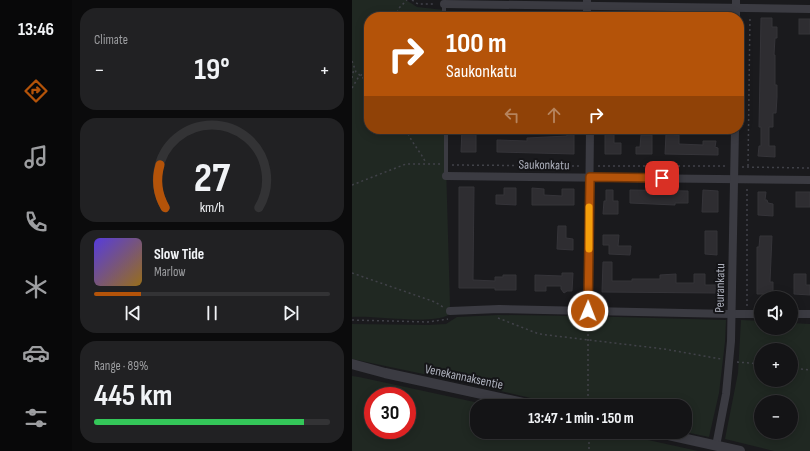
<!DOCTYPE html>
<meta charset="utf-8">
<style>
:root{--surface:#141416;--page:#212123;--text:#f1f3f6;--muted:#9d9ea1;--line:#333335;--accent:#b45309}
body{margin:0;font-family:"Sofia Sans Condensed",sans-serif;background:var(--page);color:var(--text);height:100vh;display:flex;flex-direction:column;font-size:15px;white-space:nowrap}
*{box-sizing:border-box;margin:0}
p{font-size:13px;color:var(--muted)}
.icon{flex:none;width:22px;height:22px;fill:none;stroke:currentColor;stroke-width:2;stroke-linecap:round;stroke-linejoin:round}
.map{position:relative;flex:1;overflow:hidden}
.sheet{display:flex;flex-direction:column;gap:8px;padding:8px;background:#0b0b0c;width:280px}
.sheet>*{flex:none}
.banner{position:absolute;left:12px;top:12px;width:380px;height:122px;border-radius:16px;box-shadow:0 2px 10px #0003,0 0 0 1px var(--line);background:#b45309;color:#fff;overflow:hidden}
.tools{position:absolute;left:402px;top:291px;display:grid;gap:8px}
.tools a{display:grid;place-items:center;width:44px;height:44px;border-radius:50%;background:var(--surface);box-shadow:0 2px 10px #0003,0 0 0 1px var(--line);font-size:20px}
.speed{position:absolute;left:12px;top:387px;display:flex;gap:8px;font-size:20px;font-weight:700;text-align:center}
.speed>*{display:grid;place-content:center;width:52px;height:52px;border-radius:50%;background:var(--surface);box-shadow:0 2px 10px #0003,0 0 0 1px var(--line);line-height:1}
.speed .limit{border:6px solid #d22;background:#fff;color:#111}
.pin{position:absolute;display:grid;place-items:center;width:34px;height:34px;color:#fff;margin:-17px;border-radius:8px;box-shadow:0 2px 6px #0006}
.me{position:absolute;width:44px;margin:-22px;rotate:1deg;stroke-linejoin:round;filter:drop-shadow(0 0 3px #0008)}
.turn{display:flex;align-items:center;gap:14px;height:84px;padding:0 16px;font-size:18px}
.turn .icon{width:52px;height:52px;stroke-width:2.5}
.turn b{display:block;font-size:28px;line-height:34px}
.lanes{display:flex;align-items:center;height:38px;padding:0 16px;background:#0003;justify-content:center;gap:20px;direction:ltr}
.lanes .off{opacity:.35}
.big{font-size:30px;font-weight:700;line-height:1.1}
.sheet .card{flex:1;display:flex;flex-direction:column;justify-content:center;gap:6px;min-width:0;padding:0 14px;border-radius:16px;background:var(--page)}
.sheet .dial{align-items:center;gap:0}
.dial svg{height:104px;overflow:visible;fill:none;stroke:var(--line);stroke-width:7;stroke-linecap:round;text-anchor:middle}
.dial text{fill:var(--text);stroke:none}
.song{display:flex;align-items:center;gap:12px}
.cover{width:48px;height:48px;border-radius:6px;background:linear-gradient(135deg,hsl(250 70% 55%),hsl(40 70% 35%))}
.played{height:4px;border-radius:2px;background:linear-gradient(90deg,var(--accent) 20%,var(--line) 20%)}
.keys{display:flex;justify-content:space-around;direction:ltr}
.heat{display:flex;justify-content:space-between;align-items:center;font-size:22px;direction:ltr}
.charge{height:6px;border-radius:3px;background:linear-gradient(90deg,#34c759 89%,var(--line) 0)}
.trip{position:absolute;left:118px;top:399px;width:222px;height:40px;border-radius:16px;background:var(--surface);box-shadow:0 2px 10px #0003,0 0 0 1px var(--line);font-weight:700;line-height:40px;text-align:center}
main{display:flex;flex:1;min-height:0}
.tabs{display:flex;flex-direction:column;width:72px;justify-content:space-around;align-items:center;background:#080809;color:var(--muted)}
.tabs .icon{width:28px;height:28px}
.tabs .current{color:var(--accent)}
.tabs b{font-size:18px;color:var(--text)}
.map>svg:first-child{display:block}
.green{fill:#202822;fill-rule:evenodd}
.building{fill:#2e2d31;stroke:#353439}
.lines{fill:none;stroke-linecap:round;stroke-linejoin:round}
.path{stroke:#414249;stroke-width:1.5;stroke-dasharray:2 3;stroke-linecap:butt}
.service{stroke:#3b3b42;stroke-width:4}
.minor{stroke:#3b3b42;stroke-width:8}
.tertiary{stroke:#3b3b42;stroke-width:10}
.route-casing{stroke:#753606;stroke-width:10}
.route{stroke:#b45309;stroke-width:7}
.slow{stroke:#f59e0b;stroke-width:7}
.labels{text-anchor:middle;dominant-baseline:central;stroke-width:4;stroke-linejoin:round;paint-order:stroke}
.street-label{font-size:13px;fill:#adb0bc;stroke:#151518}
</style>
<main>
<nav class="tabs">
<b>13:46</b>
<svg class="icon current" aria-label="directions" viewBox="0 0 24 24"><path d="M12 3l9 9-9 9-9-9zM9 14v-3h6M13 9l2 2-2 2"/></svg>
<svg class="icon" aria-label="music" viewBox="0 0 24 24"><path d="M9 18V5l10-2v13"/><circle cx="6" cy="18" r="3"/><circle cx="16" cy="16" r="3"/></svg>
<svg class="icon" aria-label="phone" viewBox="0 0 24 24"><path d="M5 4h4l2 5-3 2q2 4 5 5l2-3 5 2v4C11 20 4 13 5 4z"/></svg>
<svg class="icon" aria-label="climate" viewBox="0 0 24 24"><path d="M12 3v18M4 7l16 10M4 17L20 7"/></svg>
<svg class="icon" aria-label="car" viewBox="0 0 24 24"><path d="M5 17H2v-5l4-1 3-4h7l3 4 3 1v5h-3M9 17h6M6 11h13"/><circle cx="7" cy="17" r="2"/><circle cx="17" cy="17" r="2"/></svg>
<svg class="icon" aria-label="filters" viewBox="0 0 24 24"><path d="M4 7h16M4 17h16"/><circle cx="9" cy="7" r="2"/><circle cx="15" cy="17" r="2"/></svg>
</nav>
<section class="sheet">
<div class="card"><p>Climate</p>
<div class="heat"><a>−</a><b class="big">19°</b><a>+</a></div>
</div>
<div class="card dial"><svg viewBox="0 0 100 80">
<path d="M14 69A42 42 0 1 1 86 69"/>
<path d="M14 69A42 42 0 0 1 10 36" stroke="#b45309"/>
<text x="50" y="56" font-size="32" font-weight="700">27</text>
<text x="50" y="72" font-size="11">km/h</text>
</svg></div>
<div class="card">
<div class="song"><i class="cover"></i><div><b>Slow Tide</b><p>Marlow</p></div></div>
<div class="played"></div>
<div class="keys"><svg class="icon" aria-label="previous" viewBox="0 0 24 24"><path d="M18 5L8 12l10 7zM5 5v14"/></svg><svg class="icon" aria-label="pause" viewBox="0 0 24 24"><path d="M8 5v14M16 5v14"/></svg><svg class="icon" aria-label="next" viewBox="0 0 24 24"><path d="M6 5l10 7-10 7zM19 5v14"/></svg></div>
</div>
<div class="card"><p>Range · 89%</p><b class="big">445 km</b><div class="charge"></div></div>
</section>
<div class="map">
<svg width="458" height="451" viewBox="0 0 458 451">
<rect width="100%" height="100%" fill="#1a1a1d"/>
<g class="green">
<path d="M0,0H54L65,7L92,10V17H17V129H93L98,306L96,310V315C79,325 23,315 0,317Z"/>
<path d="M146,315L231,316L374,320L373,342L367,393L357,437L333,432V406H213L119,384L0,359V324L76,325L94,324L105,317Z"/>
<path d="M389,320L409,321V328H439V323L458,324V451H422L373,439L386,373ZM409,350H439V380H409ZM409,402H439V432H409Z"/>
<path d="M0,376L7,377L141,406H125V432H260L346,451H0ZM21,396H55V430H21Z"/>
</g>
<g class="building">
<path d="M409,18H420V27H425V38H423L422,55H423V85H425V97L424,113H421V127H417V146H423V157L406,156L407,146H409V127H407Z"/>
<rect x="447" y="19" width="11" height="15"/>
<path d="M110,129H124V152H109Z"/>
<path d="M253,131H262V143H269V154H253Z"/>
<path d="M215,132H222V154L145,152V140L175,141V138L215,136Z"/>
<path d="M314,134L327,135V144L351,145V141H364L363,147L366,148V155L313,154Z"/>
<path d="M289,135H300V154H284V147H288Z"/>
<path d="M107,187H122L121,280L143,281V277H151V275H164V290H143V288H107Z"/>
<path d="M152,188H164V205L144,204V195H152Z"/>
<path d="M180,188L192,189V195L210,196V189H222V205H180Z"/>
<path d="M254,190H261V201H266V214H251L252,201H254Z"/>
<path d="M278,190L336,191V203H323V205L278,203Z"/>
<path d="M351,190L366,191V212H350Z"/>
<path d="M406,192H414L413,200H415L416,203L421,204V216L406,215Z"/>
<rect x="444" y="192" width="14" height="15"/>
<path d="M206,226H214V238L221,239V250L205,249Z"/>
<path d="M353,231H365V255L353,254Z"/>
<path d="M251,235H267L266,246H279L278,255L257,254V245H251Z"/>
<path d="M408,236H420L418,282H421V294H405V247H407Z"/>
<path d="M251,262H260V281H280V279H308V275L324,274V283H342V274H353V285H365V293L250,292Z"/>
<path d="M210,273H221L220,291H215L212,293L209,289V286H194V291H183V275L210,276Z"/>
<path d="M442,274H454V285H458V295L442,294Z"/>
</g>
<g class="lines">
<g class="path">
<path d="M60,0L66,4H83"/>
<path d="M43,17L47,8L55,0"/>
<path d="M0,61L4,72L17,83"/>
<path d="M0,78L2,68"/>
<path d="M0,88L6,78L17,68"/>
<path d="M54,129C59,142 68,151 74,163"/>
<path d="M100,165L230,166"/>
<path d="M246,166H374"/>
<path d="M396,166L398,16"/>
<path d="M390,167L458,168"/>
<path d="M0,185L54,164H88"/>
<path d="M0,273L83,302L91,307"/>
<path d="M395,306V188"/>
<path d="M146,318L187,334L312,349L369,359"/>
<path d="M0,320L76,322L96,319"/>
<path d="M385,362L409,364"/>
<path d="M439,368L458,370"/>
<path d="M236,406V319"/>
<path d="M237,432V451"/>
</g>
<g class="service">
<path d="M92,4V17"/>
<path d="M94,129V176"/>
</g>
<g class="minor">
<path d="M235,0V17"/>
<path d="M92,4L458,9"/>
<path d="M384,17V0"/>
<path d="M94,176L458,180"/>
<path d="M98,311L147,309L379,314H409"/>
<path d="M236,311L238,129"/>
<path d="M439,314H458"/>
<path d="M364,446L374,394L379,341L383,129"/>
</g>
<g class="tertiary">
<path d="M0,364L33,373L185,406"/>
<path d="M303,432L388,451"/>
</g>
</g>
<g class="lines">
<g class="route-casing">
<path id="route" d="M236,311L238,177L310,178"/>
</g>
<use href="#route" class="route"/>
<path class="slow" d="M237,249V207"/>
</g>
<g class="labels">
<g class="street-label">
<text transform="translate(192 165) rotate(1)">Saukonkatu</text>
<text transform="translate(368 288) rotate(-89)">Peurankatu</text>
<text transform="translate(112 377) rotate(12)">Venekannaksentie</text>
</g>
</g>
</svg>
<div class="tools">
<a><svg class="icon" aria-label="sound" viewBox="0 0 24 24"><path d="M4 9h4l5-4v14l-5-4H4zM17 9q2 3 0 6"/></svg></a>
<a>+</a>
<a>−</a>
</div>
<div class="speed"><div class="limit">30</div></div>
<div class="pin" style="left:310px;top:178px;background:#d93025"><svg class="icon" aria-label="arrive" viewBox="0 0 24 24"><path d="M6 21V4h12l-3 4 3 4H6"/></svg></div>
<svg class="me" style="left:236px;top:311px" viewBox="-20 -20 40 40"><circle r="17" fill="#b45309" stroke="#fff" stroke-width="3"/><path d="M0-11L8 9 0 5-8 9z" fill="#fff"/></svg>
<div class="trip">13:47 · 1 min · 150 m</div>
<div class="banner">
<div class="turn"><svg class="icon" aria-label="right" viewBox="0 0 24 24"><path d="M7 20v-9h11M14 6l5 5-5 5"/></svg><div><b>100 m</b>Saukonkatu</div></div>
<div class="lanes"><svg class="icon off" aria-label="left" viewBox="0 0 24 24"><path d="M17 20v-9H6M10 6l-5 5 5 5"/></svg><svg class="icon off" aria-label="ahead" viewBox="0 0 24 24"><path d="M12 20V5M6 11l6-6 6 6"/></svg><svg class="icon" aria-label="right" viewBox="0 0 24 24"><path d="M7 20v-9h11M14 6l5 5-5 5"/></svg></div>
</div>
</div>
</main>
